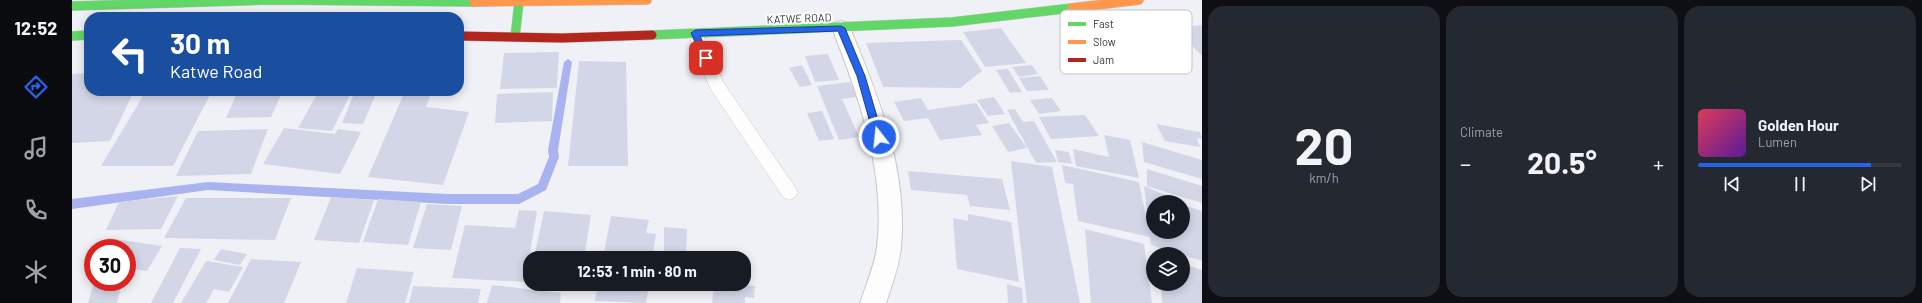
<!DOCTYPE html>
<meta charset="utf-8">
<style>
:root{--surface:#171b24;--page:#242831;--text:#f1f3f6;--muted:#9ea1a6;--line:#363941;--accent:#2563eb}
body{margin:0;font-family:Barlow,sans-serif;background:var(--page);color:var(--text);height:100vh;display:flex;flex-direction:column;font-size:15px;white-space:nowrap}
*{box-sizing:border-box;margin:0}
p{font-size:13px;color:var(--muted)}
.icon{flex:none;width:22px;height:22px;fill:none;stroke:currentColor;stroke-width:2;stroke-linecap:round;stroke-linejoin:round}
.map{position:relative;flex:1;overflow:hidden}
.drawer{display:flex;flex-direction:column;gap:6px;padding:6px;background:#0d0f14;width:720px}
.drawer>*{flex:none}
.top-card{position:absolute;left:12px;top:12px;width:380px;height:84px;border-radius:16px;box-shadow:0 2px 10px #0003;background:#1a4fa0;color:#fff;overflow:hidden}
.buttons{position:absolute;left:1074px;top:195px;display:grid;gap:8px}
.buttons a{display:grid;place-items:center;width:44px;height:44px;border-radius:50%;background:var(--surface);box-shadow:0 2px 10px #0003;font-size:20px}
.speed{position:absolute;left:12px;top:239px;display:flex;gap:8px;font-size:20px;font-weight:700;text-align:center}
.speed>*{display:grid;place-content:center;width:52px;height:52px;border-radius:50%;background:var(--surface);box-shadow:0 2px 10px #0003;line-height:1}
.speed .limit{border:6px solid #d22;background:#fff;color:#111}
.pin{position:absolute;display:grid;place-items:center;width:34px;height:34px;color:#fff;margin:-17px;border-radius:8px;box-shadow:0 2px 6px #0006}
.me{position:absolute;width:44px;margin:-22px;rotate:344deg;stroke-linejoin:round;filter:drop-shadow(0 0 3px #0008)}
.turn{display:flex;align-items:center;gap:14px;height:84px;padding:0 20px;font-size:18px}
.turn .icon{width:52px;height:52px;stroke-width:2.5}
.turn b{display:block;font-size:28px;line-height:34px}
.big{font-size:30px;font-weight:700;line-height:1.1}
.drawer .card{flex:1;display:flex;flex-direction:column;justify-content:center;gap:6px;min-width:0;padding:0 14px;border-radius:16px;background:var(--page)}
.drawer .dial{align-items:center;gap:0}
.dial b{font-size:52px;line-height:1}
.song{display:flex;align-items:center;gap:12px}
.cover{width:48px;height:48px;border-radius:6px;background:linear-gradient(135deg,hsl(350 70% 55%),hsl(270 70% 35%))}
.played{height:4px;border-radius:2px;background:linear-gradient(90deg,var(--accent) 85%,var(--line) 85%)}
.keys{display:flex;justify-content:space-around;direction:ltr}
.heat{display:flex;justify-content:space-between;align-items:center;font-size:22px;direction:ltr}
.drawer .tiles{flex:1;display:grid;gap:6px;grid-template-columns:repeat(3,1fr)}
.trip{position:absolute;left:451px;top:251px;width:228px;height:40px;border-radius:16px;background:var(--surface);box-shadow:0 2px 10px #0003;font-weight:700;line-height:40px;text-align:center}
main{display:flex;flex:1;min-height:0}
.menu{display:flex;flex-direction:column;width:72px;justify-content:space-around;align-items:center;background:#090b0e;color:var(--muted)}
.menu .icon{width:28px;height:28px}
.menu .active{color:var(--accent)}
.menu b{font-size:18px;color:var(--text)}
.map>svg:first-child{display:block}
.lines{fill:none;stroke-linecap:round;stroke-linejoin:round}
.stream{fill:#a8b3f0;fill-rule:evenodd}
.building{fill:#d2d6e6}
.lane-casing{stroke:#c7c8cc;stroke-width:1}
.street-casing{stroke:#c7c8cc;stroke-width:2}
.fast-casing{stroke:#c7c8cc;stroke-width:10}
.slow-casing{stroke:#c7c8cc;stroke-width:10}
.jam-casing{stroke:#c7c8cc;stroke-width:10}
.lane{fill:#fdfdfe;fill-rule:evenodd}
.street{fill:#fdfdfe;fill-rule:evenodd}
.fast{stroke:#63d668;stroke-width:9}
.slow{stroke:#ff974d;stroke-width:9}
.jam{stroke:#b3261e;stroke-width:9}
.route{fill:#2563eb;stroke:#184099}
.labels{text-anchor:middle;dominant-baseline:central;stroke-width:4;stroke-linejoin:round;paint-order:stroke}
.street-label{font-size:11px;fill:#35363a;stroke:#fff}
.key{fill:#fff;stroke:#c2c3c4;stroke-width:1}
.key-label{font-size:11px;fill:#35363a}
</style>
<main>
<nav class="menu">
<b>12:52</b>
<svg class="icon active" aria-label="directions" viewBox="0 0 24 24"><path d="M12 3l9 9-9 9-9-9zM9 14v-3h6M13 9l2 2-2 2"/></svg>
<svg class="icon" aria-label="music" viewBox="0 0 24 24"><path d="M9 18V5l10-2v13"/><circle cx="6" cy="18" r="3"/><circle cx="16" cy="16" r="3"/></svg>
<svg class="icon" aria-label="phone" viewBox="0 0 24 24"><path d="M5 4h4l2 5-3 2q2 4 5 5l2-3 5 2v4C11 20 4 13 5 4z"/></svg>
<svg class="icon" aria-label="climate" viewBox="0 0 24 24"><path d="M12 3v18M4 7l16 10M4 17L20 7"/></svg>
</nav>
<div class="map">
<svg width="1130" height="303" viewBox="0 0 1130 303">
<rect width="100%" height="100%" fill="#f0f1f6"/>
<g class="lines">
<path class="stream" d="M496,59L500,62L486,150L487,157L474,190L447,204H375L136,190L0,209V199L136,182L375,194H446L466,184L477,157L476,150L492,62Z"/>
</g>
<g class="building">
<path d="M1130,25V56L1103,28Z"/>
<path d="M929,28L954,63L913,67L891,32Z"/>
<path d="M889,40L910,71L888,88L811,87L794,43Z"/>
<path d="M487,52L485,88L428,89L432,53Z"/>
<path d="M756,54L767,80L743,82L733,56Z"/>
<path d="M507,61L554,62L556,166H496Z"/>
<path d="M730,65L740,85L728,87L717,68Z"/>
<path d="M960,65L966,74L947,77L940,67Z"/>
<path d="M936,69L950,92L938,93L924,70Z"/>
<path d="M17,73V91H62L38,141L0,143V74Z"/>
<path d="M968,76L977,90L955,91L947,78Z"/>
<path d="M778,82L785,97L770,99L787,137L767,140L745,86Z"/>
<path d="M74,91H140L101,166H29Z"/>
<path d="M166,91H211L199,117L154,118Z"/>
<path d="M247,91H280L260,131L226,128Z"/>
<path d="M283,91H305L291,124L270,123Z"/>
<path d="M333,91H360L354,107L397,112L371,185L296,177Z"/>
<path d="M481,92L480,121L423,123L425,94Z"/>
<path d="M922,97L933,114L916,116L905,100Z"/>
<path d="M849,98L856,110L904,103L917,123L904,125L910,135L868,140L856,118L832,121L822,102Z"/>
<path d="M980,98L989,111L967,114L958,100Z"/>
<path d="M943,109L951,122L962,121L985,162L964,163L935,110Z"/>
<path d="M750,111L762,139L747,141L735,113Z"/>
<path d="M1013,115L1027,136L979,139L967,117Z"/>
<path d="M937,123L955,148L936,152L920,126Z"/>
<path d="M1084,124L1128,132L1130,139L1125,138L1128,147L1093,141Z"/>
<path d="M212,128L263,134L266,129L289,132L268,174L191,164Z"/>
<path d="M196,129L179,174L104,176L126,131Z"/>
<path d="M1032,135L1058,140L1067,178L1004,166L1001,149L1037,157Z"/>
<path d="M1070,142L1130,160V179L1072,162Z"/>
<path d="M983,150L997,152L1000,164L986,162Z"/>
<path d="M939,161L980,167L1008,303H955Z"/>
<path d="M990,165L1067,182L1077,232L1072,186L1093,195L1100,202H1081V232H1111V205L1130,211V261L1079,245L1078,237L1006,221L1001,184L993,183Z"/>
<path d="M1075,169L1130,186V203L1075,186Z"/>
<path d="M836,171L930,179L938,210L898,206L895,195L839,190Z"/>
<path d="M106,196L89,229L34,230L47,202Z"/>
<path d="M259,197L302,200L287,243L242,240Z"/>
<path d="M114,198H219L203,240L92,238Z"/>
<path d="M306,199L349,202L336,245L291,242Z"/>
<path d="M355,204L390,206L379,250L341,248Z"/>
<path d="M447,210L465,211L453,282L380,278L393,225L443,228Z"/>
<path d="M472,211L519,215L512,258H462Z"/>
<path d="M896,214L939,222L947,282L885,269L881,218L896,221Z"/>
<path d="M539,216L577,220L574,233L584,234L580,258H531Z"/>
<path d="M592,227L615,229L614,258H592Z"/>
<path d="M1013,229L1072,244L1080,303H1019Z"/>
<path d="M35,238L90,246L75,271L55,268V248H32Z"/>
<path d="M108,248L129,249L101,303H79Z"/>
<path d="M149,249L175,254L168,265L142,260Z"/>
<path d="M179,259L229,262L212,303H156Z"/>
<path d="M134,261L171,267L157,292L142,289L134,303H109Z"/>
<path d="M1111,264L1130,270V303H1090L1089,284H1111Z"/>
<path d="M285,268L342,272L333,303H274Z"/>
<path d="M22,282H50L45,303H16Z"/>
<path d="M526,284H577L574,303L523,301Z"/>
<path d="M642,284H665L683,286L682,298L673,297V303H640Z"/>
<path d="M935,284L950,288L951,303H936Z"/>
<path d="M420,285L489,293L488,303H415Z"/>
<path d="M341,286L409,289L406,303H337Z"/>
</g>
<g class="lines">
<g class="lane-casing">
<path id="lane" d="M623,28L628,29L630,33L651,82L723,187L726,192L723,197L717,200L711,197L638,88L616,33L618,29Z"/>
</g>
<g class="street-casing">
<path id="street" d="M769,21L776,23L778,28C807,97 836,171 829,247C827,267 820,285 814,303H788C794,285 802,267 805,247C814,172 787,97 760,28L762,23Z"/>
</g>
<g class="fast-casing">
<g id="fast">
<path d="M0,6L197,0L402,2"/>
<path d="M580,35L880,22L1000,8"/>
<path d="M0,36L17,35"/>
<path d="M443,37L447,2"/>
</g>
</g>
<g class="slow-casing">
<g id="slow">
<path d="M402,2L575,0"/>
<path d="M1000,8L1067,0"/>
</g>
</g>
<g class="jam-casing">
<path id="jam" d="M387,36L490,38L580,35"/>
</g>
<use href="#lane" class="lane"/>
<use href="#street" class="street"/>
<use href="#fast" class="fast"/>
<use href="#slow" class="slow"/>
<use href="#jam" class="jam"/>
</g>
<path class="route" d="M769,26L773,28L793,76L811,137L810,140L807,141L802,137L785,76L766,31L628,36L638,58L634,61L630,58L619,33L623,30Z"/>
<g class="labels">
<g class="street-label">
<text transform="translate(727 18) rotate(-2)">KATWE ROAD</text>
</g>
</g>
<rect x="988" y="10" width="132" height="64" rx="6" class="key"/>
<rect x="996" y="22" width="18" height="4" fill="#63d668"/>
<rect x="996" y="40" width="18" height="4" fill="#ff974d"/>
<rect x="996" y="58" width="18" height="4" fill="#b3261e"/>
<g class="key-label">
<text x="1021" y="28">Fast</text>
<text x="1021" y="46">Slow</text>
<text x="1021" y="64">Jam</text>
</g>
</svg>
<div class="buttons">
<a><svg class="icon" aria-label="sound" viewBox="0 0 24 24"><path d="M4 9h4l5-4v14l-5-4H4zM17 9q2 3 0 6"/></svg></a>
<a><svg class="icon" aria-label="layers" viewBox="0 0 24 24"><path d="M12 4l9 5-9 5-9-5zM3 14l9 5 9-5"/></svg></a>
</div>
<div class="speed"><div class="limit">30</div></div>
<div class="pin" style="left:634px;top:58px;background:#d93025"><svg class="icon" aria-label="arrive" viewBox="0 0 24 24"><path d="M6 21V4h12l-3 4 3 4H6"/></svg></div>
<svg class="me" style="left:807px;top:137px" viewBox="-20 -20 40 40"><circle r="17" fill="#2563eb" stroke="#fff" stroke-width="3"/><path d="M0-11L8 9 0 5-8 9z" fill="#fff"/></svg>
<div class="trip">12:53 · 1 min · 80 m</div>
<div class="top-card">
<div class="turn"><svg class="icon" aria-label="left" viewBox="0 0 24 24"><path d="M17 20v-9H6M10 6l-5 5 5 5"/></svg><div><b>30 m</b>Katwe Road</div></div>
</div>
</div>
<section class="drawer">
<div class="tiles">
<div class="card dial"><b>20</b><p>km/h</p></div>
<div class="card"><p>Climate</p>
<div class="heat"><a>−</a><b class="big">20.5°</b><a>+</a></div>
</div>
<div class="card">
<div class="song"><i class="cover"></i><div><b>Golden Hour</b><p>Lumen</p></div></div>
<div class="played"></div>
<div class="keys"><svg class="icon" aria-label="previous" viewBox="0 0 24 24"><path d="M18 5L8 12l10 7zM5 5v14"/></svg><svg class="icon" aria-label="pause" viewBox="0 0 24 24"><path d="M8 5v14M16 5v14"/></svg><svg class="icon" aria-label="next" viewBox="0 0 24 24"><path d="M6 5l10 7-10 7zM19 5v14"/></svg></div>
</div>
</div>
</section>
</main>
